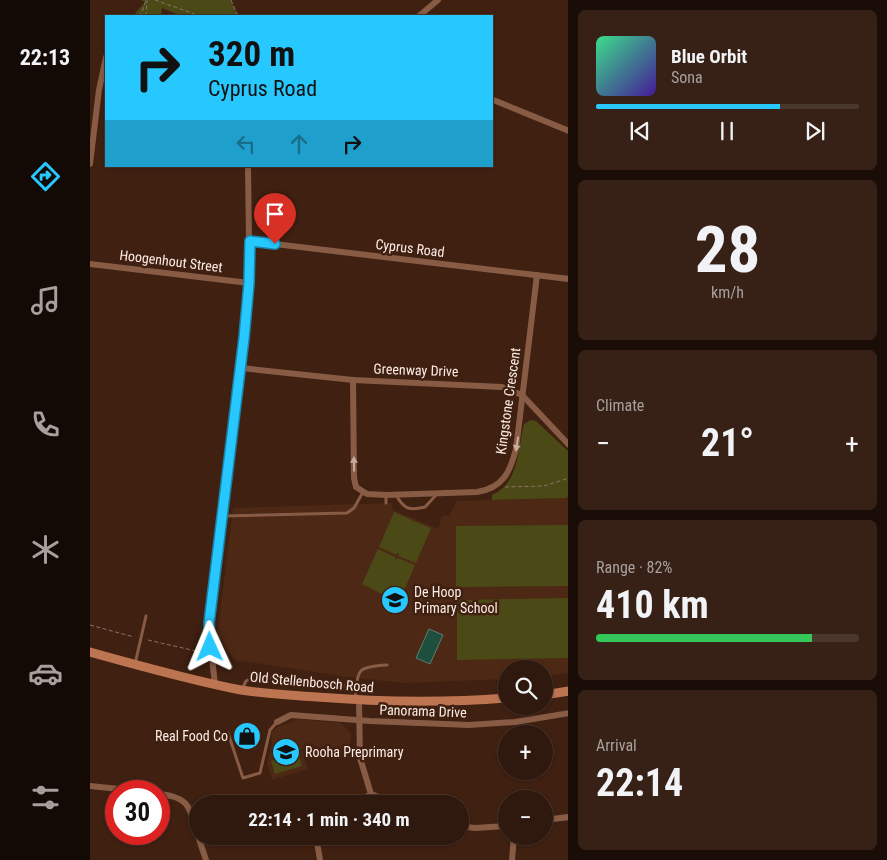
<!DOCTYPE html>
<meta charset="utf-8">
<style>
:root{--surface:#2f180d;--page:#372116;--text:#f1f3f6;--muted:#a7a09d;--line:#4a372e;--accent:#27c8ff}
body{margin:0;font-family:"Roboto Condensed",sans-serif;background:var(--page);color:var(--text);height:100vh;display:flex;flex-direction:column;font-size:19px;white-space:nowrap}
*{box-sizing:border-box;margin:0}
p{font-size:16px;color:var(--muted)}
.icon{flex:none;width:28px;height:28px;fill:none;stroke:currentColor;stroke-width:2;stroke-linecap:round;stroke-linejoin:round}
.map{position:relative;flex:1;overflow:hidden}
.details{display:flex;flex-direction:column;gap:10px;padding:10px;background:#1a0d07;width:319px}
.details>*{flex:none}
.hud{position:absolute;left:15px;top:15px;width:388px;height:152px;border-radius:0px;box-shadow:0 1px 4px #0004,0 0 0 1px var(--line);background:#27c8ff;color:#111;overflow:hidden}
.controls{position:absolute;left:408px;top:660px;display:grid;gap:10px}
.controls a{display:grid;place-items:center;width:55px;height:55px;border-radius:50%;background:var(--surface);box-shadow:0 1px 4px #0004,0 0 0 1px var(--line);font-size:25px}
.speed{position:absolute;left:15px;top:780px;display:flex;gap:10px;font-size:25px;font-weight:700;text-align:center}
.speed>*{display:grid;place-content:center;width:65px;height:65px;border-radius:50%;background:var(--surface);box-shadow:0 1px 4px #0004,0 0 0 1px var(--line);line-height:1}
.speed .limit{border:8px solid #d22;background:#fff;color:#111}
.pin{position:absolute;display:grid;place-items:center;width:42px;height:42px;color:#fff;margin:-51px -21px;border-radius:50% 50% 50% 0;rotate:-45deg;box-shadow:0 0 5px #0007}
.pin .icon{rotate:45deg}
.me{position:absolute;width:55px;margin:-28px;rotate:359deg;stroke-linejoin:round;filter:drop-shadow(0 0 4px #0008)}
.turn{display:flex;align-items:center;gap:18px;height:105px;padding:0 20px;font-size:22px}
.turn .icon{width:65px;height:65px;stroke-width:2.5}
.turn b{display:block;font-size:35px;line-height:42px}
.lanes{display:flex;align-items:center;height:48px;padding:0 20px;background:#0003;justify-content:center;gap:25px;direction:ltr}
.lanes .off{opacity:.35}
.big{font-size:38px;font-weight:700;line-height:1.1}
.details .card{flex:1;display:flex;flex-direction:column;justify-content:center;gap:8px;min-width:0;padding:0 18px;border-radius:8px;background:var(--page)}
.details .dial{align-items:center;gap:0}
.dial b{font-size:65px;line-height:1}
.song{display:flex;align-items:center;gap:15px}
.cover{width:60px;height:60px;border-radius:8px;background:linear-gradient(135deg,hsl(150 70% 55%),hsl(260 70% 35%))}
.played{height:5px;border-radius:2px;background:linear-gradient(90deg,var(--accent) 70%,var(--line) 70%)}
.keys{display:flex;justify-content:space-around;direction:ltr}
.heat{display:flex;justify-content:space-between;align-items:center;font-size:28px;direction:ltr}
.charge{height:8px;border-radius:4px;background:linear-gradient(90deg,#34c759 82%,var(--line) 0)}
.trip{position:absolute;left:99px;top:795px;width:280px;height:50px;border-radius:25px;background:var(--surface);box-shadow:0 1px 4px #0004,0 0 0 1px var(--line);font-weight:700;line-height:50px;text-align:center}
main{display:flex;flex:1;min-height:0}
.tabs{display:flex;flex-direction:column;width:90px;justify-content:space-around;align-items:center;background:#130a05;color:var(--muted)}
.tabs .icon{width:35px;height:35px}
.tabs .current{color:var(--accent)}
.tabs b{font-size:22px;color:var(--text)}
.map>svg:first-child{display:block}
.built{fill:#4d2814}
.green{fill:#4b4916}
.water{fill:#1e4e3d;stroke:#617d6f}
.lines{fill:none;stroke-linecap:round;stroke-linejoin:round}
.path{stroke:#8c7367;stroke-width:1;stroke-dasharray:4 2.5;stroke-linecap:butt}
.lane{stroke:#885b45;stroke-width:3}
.street{stroke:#885b45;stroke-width:6}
.secondary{stroke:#bd7551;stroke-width:9}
.oneway{fill:#c8ab9c}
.route-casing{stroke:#1982a6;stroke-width:12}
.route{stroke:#27c8ff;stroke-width:9}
.labels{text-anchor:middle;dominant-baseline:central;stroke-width:5;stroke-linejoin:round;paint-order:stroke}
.street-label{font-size:14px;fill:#fdece4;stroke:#3f2011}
.poi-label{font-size:14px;fill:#fdece4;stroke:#3f2011;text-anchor:start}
</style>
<main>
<nav class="tabs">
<b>22:13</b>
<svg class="icon current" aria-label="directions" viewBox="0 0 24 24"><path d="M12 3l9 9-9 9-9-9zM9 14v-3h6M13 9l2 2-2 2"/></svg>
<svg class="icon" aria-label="music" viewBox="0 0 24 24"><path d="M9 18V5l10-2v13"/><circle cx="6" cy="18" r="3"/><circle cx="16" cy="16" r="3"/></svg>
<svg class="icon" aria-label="phone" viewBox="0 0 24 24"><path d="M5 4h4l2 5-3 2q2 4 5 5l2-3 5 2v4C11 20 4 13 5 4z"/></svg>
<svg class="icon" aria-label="climate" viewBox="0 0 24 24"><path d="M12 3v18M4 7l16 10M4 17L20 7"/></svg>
<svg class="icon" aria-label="car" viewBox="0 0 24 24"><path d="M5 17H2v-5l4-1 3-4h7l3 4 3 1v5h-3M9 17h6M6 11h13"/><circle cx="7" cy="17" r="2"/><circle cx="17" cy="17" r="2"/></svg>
<svg class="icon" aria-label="filters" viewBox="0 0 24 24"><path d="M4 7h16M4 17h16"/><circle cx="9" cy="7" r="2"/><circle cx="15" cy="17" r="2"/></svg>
</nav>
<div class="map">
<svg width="479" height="860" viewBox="0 0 479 860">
<rect width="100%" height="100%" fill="#3f2011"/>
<g class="built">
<path d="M478,498V673L454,676V669H416V679L315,683L264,678L145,660L127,638L143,508L302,503L303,510L349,529L351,517L355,515L359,516L367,501Z"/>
<path d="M205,719L251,723L261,734L259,755L212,749L218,769L182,780L177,763L182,744L181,732L189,726L203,722Z"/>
</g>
<g class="green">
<path d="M51,0H141L148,16H91L72,8L71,16H43L55,2Z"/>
<path d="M441,420L446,421L478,451V496L477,498L402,500V495C429,484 428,448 434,424Z"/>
<path d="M304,512L322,520L323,522L324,521L341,528L326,563L308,556L309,554L307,553L306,555L289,547Z"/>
<path d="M478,525V586L366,587V526Z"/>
<path d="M288,549L305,557L306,560L308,558L325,565L310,600L305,598L304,600L272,584Z"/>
<path d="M478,598V658L367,660V600Z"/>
<path d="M208,753L212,766L185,774L181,761Z"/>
</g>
<path class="water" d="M339,629L353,635L340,664L326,658Z"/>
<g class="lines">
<g class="path">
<path d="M65,0L110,16"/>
<path d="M141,0L148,16"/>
<path d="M48,16L52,12L56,0"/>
<path d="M56,16L57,0"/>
<path d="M415,487L454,486L479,478"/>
<path d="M0,625L44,637"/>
<path d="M58,640L106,651L112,649"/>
</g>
<g class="lane">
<path d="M306,495C314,509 319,511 335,507L347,494"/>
<path d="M296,503V495"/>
<path d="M133,516L257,513L264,508L273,492"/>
<path d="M45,664L56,616"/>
<path d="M152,689L156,681L166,676L254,685L265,688"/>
<path d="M265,699C269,670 264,667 297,665"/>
<path d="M138,733L153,778L170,773L180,730L187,722"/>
</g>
<g class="street">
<path d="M329,16L348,0"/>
<path d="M401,99L479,131"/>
<path d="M0,164L9,90L16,57"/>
<path d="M159,241L479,279"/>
<path d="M0,264L159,283"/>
<path d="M151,368L263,380L412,387L432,395L479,445"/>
<path d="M263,380L264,478L266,487L277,494L296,495L387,492C413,488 420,472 426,449L447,275"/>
<path d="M125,684L119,632L157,305L159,241L158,166"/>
<path d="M269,701L270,758L281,794L307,804"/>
<path d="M187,722L201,715L280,721L379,725L425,722L479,713"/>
<path d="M0,786L49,791"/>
<path d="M69,794C100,797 99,807 108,834"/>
<path d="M263,804L281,794"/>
<path d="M454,820L479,817"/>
<path d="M370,826L385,828L416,826"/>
<path d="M108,836L116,860"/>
<path d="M226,836L230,860"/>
<path d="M422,860L424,836"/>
</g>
<g class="secondary">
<path d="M0,652C50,666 100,680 151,690C176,694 201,695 227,697C290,702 353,703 416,698"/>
<path d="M454,695L479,691"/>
</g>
</g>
<defs><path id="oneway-solid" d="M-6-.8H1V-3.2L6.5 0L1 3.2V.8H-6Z" transform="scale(1.25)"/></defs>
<g class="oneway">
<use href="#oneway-solid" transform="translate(427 444) rotate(99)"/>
<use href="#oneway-solid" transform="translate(264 464) rotate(-91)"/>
</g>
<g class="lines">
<g class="route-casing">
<path id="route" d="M120,647L119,623L154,338L159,283L160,241L185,244"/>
</g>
<use href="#route" class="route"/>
</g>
<defs>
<g id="school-disc" transform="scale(1.4375)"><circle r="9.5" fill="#27c8ff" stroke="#3f2011"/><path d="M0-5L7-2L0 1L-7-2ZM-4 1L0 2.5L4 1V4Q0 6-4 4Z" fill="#111"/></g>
<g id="shop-disc" transform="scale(1.4375)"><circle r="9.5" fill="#27c8ff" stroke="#3f2011"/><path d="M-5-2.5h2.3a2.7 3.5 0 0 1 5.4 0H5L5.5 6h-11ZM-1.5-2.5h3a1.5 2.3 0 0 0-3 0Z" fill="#111"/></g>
</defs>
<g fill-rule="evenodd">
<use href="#school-disc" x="305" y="600"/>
<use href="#shop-disc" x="157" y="736"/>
<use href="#school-disc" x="196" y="752"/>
</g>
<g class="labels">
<g class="street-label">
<text transform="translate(320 248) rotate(7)">Cyprus Road</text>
<text transform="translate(81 261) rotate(7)">Hoogenhout Street</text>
<text transform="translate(326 370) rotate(2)">Greenway Drive</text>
<text transform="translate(418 401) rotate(-82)">Kingstone Crescent</text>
<text transform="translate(222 682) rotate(5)">Old Stellenbosch Road</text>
<text transform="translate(333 711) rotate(2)">Panorama Drive</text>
</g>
<g class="poi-label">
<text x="324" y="592">De Hoop<tspan x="324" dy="16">Primary School</tspan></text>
<text x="138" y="736" text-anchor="end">Real Food Co</text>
<text x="215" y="752">Rooha Preprimary</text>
</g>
</g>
</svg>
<div class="controls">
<a><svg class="icon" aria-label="search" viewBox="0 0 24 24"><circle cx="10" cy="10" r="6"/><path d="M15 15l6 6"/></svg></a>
<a>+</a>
<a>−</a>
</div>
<div class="speed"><div class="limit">30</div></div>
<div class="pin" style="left:185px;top:244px;background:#d93025"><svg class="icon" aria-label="arrive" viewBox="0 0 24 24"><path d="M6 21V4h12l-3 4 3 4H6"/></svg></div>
<svg class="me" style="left:120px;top:647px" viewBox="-20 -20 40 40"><path d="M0-17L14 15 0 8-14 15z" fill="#27c8ff" stroke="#fff" stroke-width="4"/></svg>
<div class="trip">22:14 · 1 min · 340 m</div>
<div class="hud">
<div class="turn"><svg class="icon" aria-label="right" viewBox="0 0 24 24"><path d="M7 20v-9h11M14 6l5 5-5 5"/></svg><div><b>320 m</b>Cyprus Road</div></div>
<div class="lanes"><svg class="icon off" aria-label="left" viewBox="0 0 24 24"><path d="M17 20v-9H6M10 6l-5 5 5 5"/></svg><svg class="icon off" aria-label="ahead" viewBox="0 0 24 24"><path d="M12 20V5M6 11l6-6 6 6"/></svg><svg class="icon" aria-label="right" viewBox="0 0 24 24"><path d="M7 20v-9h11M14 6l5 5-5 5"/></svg></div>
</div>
</div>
<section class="details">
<div class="card">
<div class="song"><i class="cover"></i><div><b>Blue Orbit</b><p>Sona</p></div></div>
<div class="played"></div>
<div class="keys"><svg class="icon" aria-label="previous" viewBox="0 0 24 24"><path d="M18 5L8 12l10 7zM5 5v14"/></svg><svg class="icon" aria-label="pause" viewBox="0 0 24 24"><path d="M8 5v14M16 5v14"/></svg><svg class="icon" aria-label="next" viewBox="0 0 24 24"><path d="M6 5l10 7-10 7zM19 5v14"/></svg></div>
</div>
<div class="card dial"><b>28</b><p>km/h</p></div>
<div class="card"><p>Climate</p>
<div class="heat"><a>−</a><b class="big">21°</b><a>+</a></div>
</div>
<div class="card"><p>Range · 82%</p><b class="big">410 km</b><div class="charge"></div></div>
<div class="card"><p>Arrival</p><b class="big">22:14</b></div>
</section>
</main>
